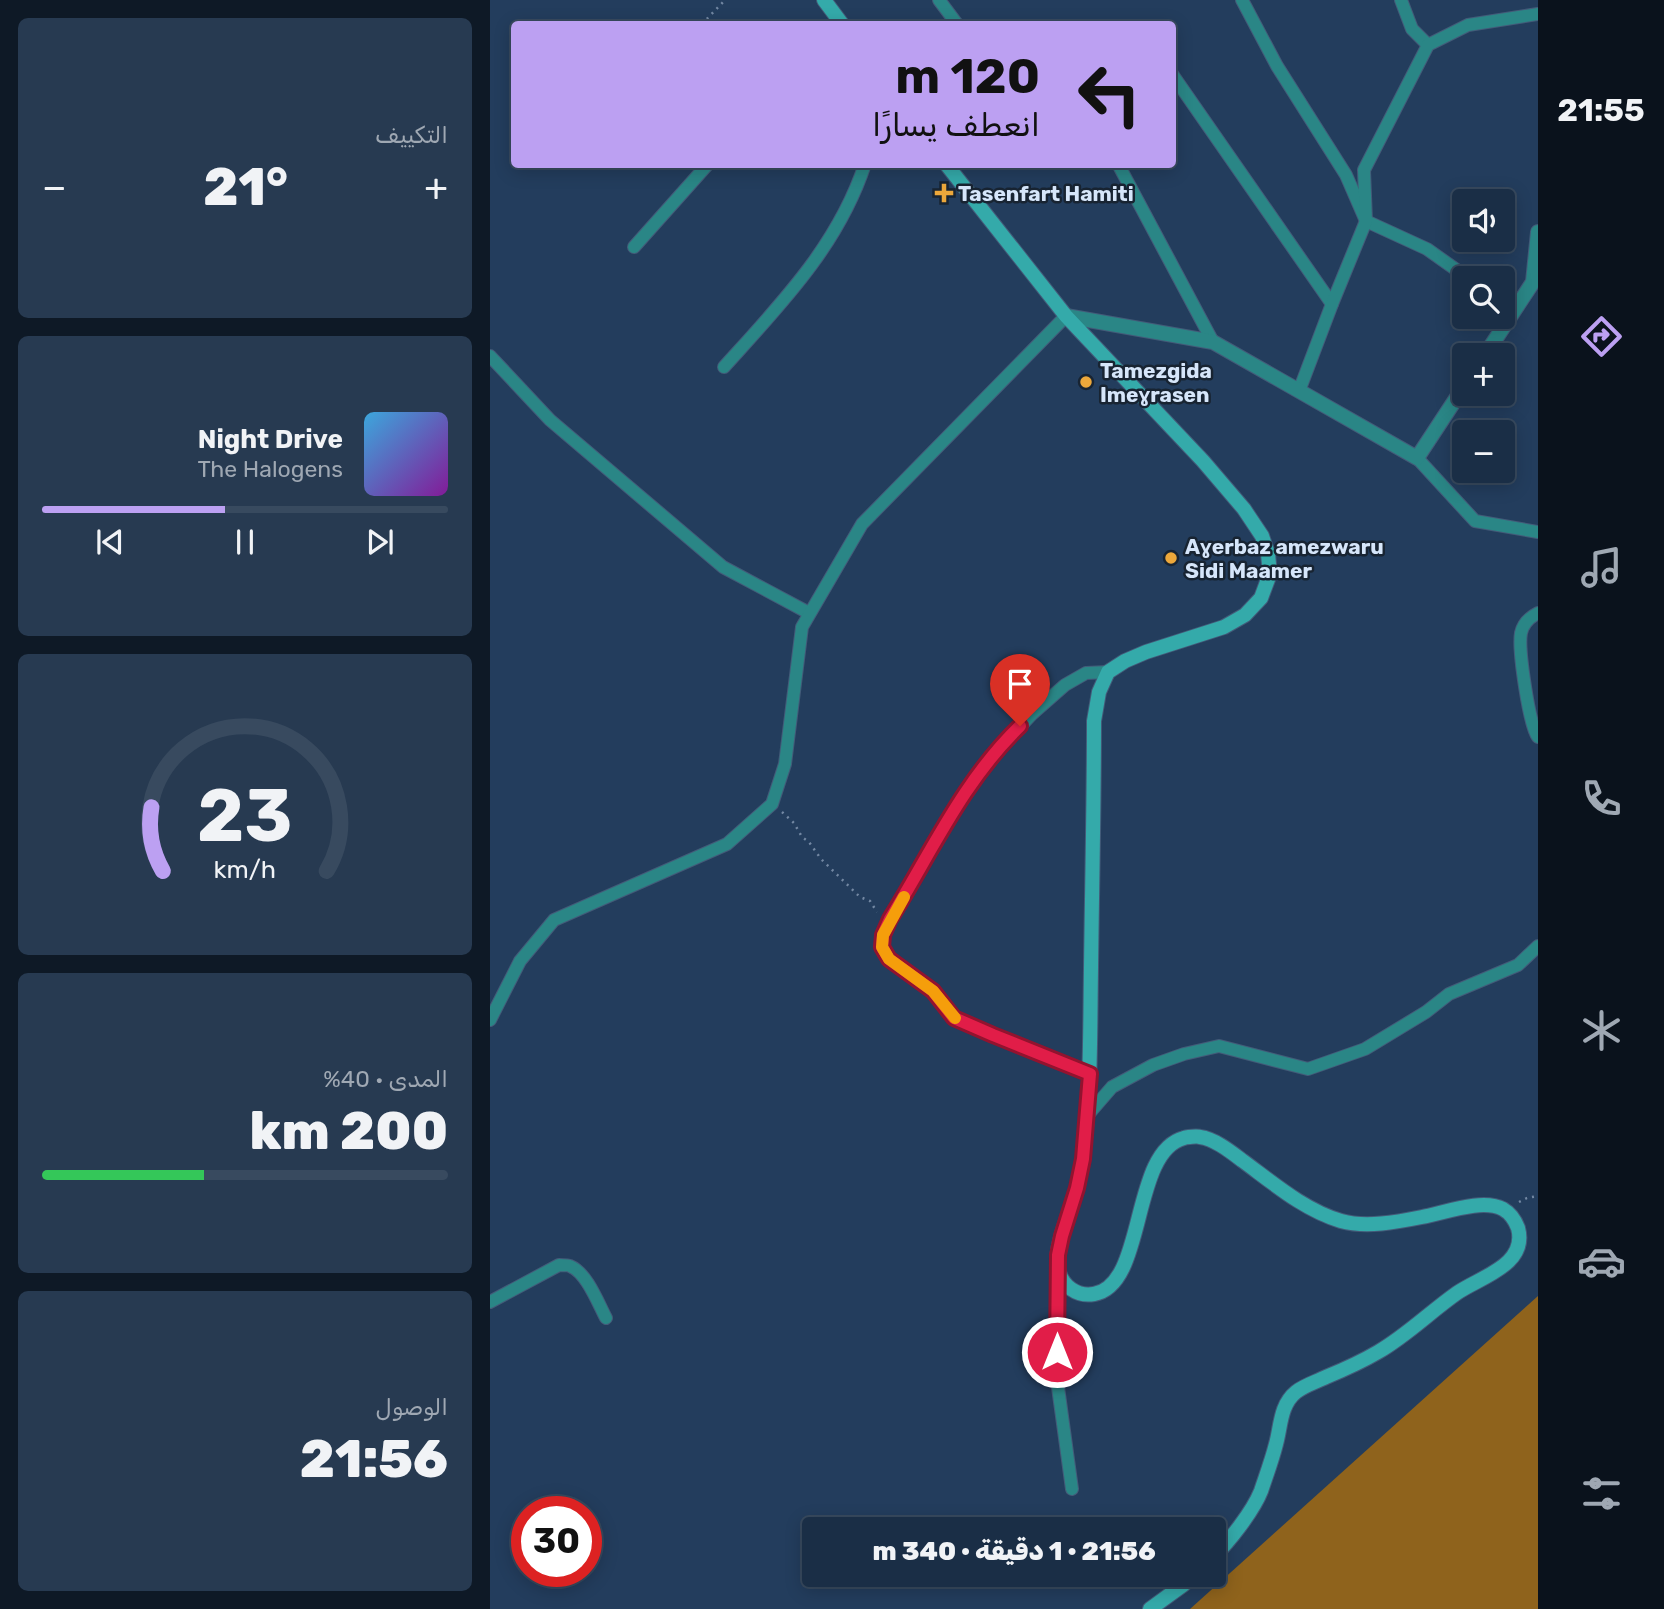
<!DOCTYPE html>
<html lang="ar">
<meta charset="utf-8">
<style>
:root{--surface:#1a2e46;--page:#273a51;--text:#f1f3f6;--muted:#9fa8b3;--line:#384a5f;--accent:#bca0f2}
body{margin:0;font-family:Rubik,Cairo,sans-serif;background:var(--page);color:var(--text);direction:rtl;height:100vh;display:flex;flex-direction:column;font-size:26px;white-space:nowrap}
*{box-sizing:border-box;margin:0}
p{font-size:23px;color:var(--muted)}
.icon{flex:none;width:38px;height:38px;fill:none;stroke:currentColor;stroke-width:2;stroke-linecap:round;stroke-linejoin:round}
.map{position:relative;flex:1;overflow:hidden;direction:ltr}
.details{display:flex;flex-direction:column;gap:18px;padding:18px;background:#0e1926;width:490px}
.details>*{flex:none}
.hud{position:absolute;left:21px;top:21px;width:665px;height:147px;border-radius:7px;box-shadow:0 4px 18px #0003,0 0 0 2px var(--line);direction:rtl;background:#bca0f2;color:#111;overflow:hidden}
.controls{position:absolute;left:962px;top:189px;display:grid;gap:14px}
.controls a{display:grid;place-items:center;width:63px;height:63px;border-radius:7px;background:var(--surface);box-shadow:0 4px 18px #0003,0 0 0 2px var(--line);font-size:35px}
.speed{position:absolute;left:21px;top:1496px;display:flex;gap:14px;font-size:35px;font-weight:700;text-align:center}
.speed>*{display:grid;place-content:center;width:91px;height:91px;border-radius:50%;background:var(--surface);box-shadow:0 4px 18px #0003,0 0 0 2px var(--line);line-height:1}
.speed .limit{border:10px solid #d22;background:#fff;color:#111}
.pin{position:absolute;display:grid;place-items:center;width:60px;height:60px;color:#fff;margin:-72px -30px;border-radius:50% 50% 50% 0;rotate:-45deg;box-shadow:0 0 7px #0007}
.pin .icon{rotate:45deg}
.me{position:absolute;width:77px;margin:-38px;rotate:0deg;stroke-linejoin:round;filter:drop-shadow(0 0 5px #0008)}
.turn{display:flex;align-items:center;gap:24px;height:147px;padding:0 21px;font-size:32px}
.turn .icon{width:91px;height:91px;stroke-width:2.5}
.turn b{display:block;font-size:49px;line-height:60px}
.big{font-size:52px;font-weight:800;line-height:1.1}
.details .widget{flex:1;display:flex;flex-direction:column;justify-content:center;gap:10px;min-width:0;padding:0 24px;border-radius:10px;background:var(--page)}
.details .dial{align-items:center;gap:0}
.dial svg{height:182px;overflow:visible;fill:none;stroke:var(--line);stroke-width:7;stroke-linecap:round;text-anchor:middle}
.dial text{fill:var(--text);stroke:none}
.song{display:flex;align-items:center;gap:21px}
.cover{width:84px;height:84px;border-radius:10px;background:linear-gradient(135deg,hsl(200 70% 55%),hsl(290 70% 35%))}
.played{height:7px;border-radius:4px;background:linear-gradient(90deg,var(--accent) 45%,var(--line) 45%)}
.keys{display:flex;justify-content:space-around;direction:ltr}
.heat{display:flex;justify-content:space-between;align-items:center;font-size:38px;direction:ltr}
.charge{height:10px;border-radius:5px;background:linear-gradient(90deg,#34c759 40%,var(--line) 0)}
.trip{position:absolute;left:312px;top:1517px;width:424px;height:70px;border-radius:7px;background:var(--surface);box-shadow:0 4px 18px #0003,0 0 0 2px var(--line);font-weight:800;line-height:70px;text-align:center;direction:rtl}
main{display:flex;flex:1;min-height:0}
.menu{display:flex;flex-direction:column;width:126px;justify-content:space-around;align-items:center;background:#0a121c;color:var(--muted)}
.menu .icon{width:49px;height:49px}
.menu .selected{color:var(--accent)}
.menu b{font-size:32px;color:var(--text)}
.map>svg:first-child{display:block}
.forest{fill:#8f631c}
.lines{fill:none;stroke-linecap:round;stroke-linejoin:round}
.minor-casing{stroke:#435b79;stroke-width:14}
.tertiary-casing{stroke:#435b79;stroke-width:16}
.secondary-casing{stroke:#435b79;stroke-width:16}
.path{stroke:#7388a3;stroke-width:2.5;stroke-dasharray:2 5;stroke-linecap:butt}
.minor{stroke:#2a8686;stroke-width:12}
.tertiary{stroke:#2a8686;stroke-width:14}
.secondary{stroke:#34aaaa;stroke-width:14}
.route-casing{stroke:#92132f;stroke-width:18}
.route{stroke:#e11d48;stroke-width:12}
.slow{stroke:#f59e0b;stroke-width:12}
.poi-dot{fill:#eda83b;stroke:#182432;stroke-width:2.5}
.labels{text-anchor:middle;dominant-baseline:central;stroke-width:5;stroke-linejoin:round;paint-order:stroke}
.poi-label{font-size:21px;font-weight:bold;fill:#d6e6fa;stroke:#182432;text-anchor:start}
</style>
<main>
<nav class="menu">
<b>21:55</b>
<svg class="icon selected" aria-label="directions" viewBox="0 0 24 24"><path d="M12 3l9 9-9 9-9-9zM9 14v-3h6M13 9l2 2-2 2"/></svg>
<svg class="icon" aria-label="music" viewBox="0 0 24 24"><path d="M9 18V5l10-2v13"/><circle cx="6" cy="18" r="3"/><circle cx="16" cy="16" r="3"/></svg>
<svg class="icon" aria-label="phone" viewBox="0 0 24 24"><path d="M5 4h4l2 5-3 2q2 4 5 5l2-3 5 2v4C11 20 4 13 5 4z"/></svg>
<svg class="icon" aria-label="climate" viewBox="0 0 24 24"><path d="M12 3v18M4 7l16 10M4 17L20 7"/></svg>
<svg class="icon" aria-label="car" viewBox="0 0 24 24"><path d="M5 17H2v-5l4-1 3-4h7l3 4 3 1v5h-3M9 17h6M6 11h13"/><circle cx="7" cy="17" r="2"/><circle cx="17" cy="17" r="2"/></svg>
<svg class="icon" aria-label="filters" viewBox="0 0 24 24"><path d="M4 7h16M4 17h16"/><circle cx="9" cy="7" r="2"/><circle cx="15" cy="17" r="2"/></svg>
</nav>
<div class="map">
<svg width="1048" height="1609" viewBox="0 0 1048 1609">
<rect width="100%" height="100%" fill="#233d5d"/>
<path class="forest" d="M1048,1296V1609H700Z"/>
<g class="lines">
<g class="minor-casing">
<g id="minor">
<path d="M449,0L467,24"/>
<path d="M752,0L787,66L856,175L876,221L937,249L978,278"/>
<path d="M911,0L922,29L938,45"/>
<path d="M682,74L842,304"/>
<path d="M628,164L723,342"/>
<path d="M144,247L218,164"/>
<path d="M0,356L60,420L233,567L319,613"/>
<path d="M234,367C290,305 348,246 375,164"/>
<path d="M809,391L842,304L876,221L874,170L938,45L978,25L1048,14"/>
<path d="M927,458L985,521L1048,532"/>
<path d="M1048,613C1040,617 1033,624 1031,633C1028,649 1039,725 1048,737"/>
<path d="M0,1020L30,961L64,920L237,844L282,804L295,764L312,627L372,524L576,316"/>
<path d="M600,1074L503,1036L465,1018L443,991L399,959L392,947L393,935L400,919L468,802L499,759L542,714L575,685L596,673L618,672"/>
<path d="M596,1117L622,1087L663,1065L694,1054L729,1046L818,1069L875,1049L936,1012L959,994L1028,965L1048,946"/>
<path d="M568,1270L567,1380L582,1489"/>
<path d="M0,1302L69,1265C72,1265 78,1265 80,1266C97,1273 108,1303 116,1318"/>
</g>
</g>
<g class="tertiary-casing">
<g id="tertiary">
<path d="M576,316L723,342L927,458L975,385"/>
<path d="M995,355L1043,282L1048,232"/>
</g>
</g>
<g class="secondary-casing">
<g id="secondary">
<path d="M334,0L352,24"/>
<path d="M456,164L576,316L713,461L754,509L772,536L778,554L780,574L771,598L755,615L734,627L656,652L635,661L618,672L609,692L604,721C604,803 602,886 601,968C600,1031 601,1094 593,1157C592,1168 589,1179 587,1189C581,1210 563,1248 568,1269C572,1286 587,1297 604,1294C657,1285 640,1152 694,1138C696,1137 708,1136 710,1137C725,1139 741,1152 753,1161C783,1183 814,1210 851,1221C876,1228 907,1222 932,1217C954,1213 992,1198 1013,1209C1020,1213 1025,1220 1028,1228C1038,1265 990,1277 967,1293C940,1312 916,1336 888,1352C871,1362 853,1370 836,1377C826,1382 815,1385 806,1392C790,1405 791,1426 786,1444C782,1460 776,1476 771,1491C763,1511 739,1542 723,1557"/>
<path d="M660,1609L693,1585L704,1575"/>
</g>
</g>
<g class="path">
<path d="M212,24L235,0"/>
<path d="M292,812L304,823L312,837L319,842L331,859L370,897L380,901L387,912"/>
<path d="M1029,1202L1037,1198L1048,1196"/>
</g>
<use href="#minor" class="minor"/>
<use href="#tertiary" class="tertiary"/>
<use href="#secondary" class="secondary"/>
</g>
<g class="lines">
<g class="route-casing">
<path id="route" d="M530,726C473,781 441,853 400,919L393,935L392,947L399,959L443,991L464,1018L503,1035L600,1074L593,1159L587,1188L572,1236L568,1255L567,1352"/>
</g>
<use href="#route" class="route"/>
<path class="slow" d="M414,897L393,935L392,947L399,959L443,991L465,1018"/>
</g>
<g class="poi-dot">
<path d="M450.5 182.5h7v7h7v7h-7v7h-7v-7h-7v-7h7z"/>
<circle cx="596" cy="382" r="7"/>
<circle cx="681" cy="558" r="7"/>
</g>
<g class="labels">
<g class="poi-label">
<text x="468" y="193">Tasenfart Hamiti</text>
<text x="610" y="370">Tamezgida<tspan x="610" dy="24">Imeɣrasen</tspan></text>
<text x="695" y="546">Aɣerbaz amezwaru<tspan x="695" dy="24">Sidi Maamer</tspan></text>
</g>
</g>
</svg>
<div class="controls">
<a><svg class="icon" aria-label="sound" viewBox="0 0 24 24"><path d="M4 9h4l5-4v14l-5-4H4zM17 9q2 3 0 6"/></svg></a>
<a><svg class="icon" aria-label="search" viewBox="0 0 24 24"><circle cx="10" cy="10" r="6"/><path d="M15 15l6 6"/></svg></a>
<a>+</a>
<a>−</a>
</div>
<div class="speed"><div class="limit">30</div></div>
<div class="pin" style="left:530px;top:726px;background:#d93025"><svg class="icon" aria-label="arrive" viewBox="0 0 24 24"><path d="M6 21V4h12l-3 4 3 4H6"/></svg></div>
<svg class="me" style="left:567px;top:1352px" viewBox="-20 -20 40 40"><circle r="17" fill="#e11d48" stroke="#fff" stroke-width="3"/><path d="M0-11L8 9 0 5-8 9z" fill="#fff"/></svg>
<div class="trip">21:56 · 1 دقيقة · 340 m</div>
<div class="hud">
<div class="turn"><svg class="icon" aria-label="left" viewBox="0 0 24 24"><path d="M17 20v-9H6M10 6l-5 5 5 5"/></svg><div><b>120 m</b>انعطف يسارًا</div></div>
</div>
</div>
<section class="details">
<div class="widget"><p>التكييف</p>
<div class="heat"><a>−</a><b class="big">21°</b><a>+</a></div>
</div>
<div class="widget">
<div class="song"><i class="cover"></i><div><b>Night Drive</b><p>The Halogens</p></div></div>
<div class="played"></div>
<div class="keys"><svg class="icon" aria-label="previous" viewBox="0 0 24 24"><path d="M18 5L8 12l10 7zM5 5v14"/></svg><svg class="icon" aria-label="pause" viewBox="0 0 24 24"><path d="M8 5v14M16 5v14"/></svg><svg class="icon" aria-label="next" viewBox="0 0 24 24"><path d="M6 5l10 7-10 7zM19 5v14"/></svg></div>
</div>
<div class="widget dial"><svg viewBox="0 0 100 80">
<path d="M14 69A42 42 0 1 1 86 69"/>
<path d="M14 69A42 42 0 0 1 9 41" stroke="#bca0f2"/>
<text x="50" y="56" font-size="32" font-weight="700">23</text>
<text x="50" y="72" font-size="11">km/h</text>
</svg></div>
<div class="widget"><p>المدى · 40%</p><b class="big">200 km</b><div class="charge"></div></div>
<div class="widget"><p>الوصول</p><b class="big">21:56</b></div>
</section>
</main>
